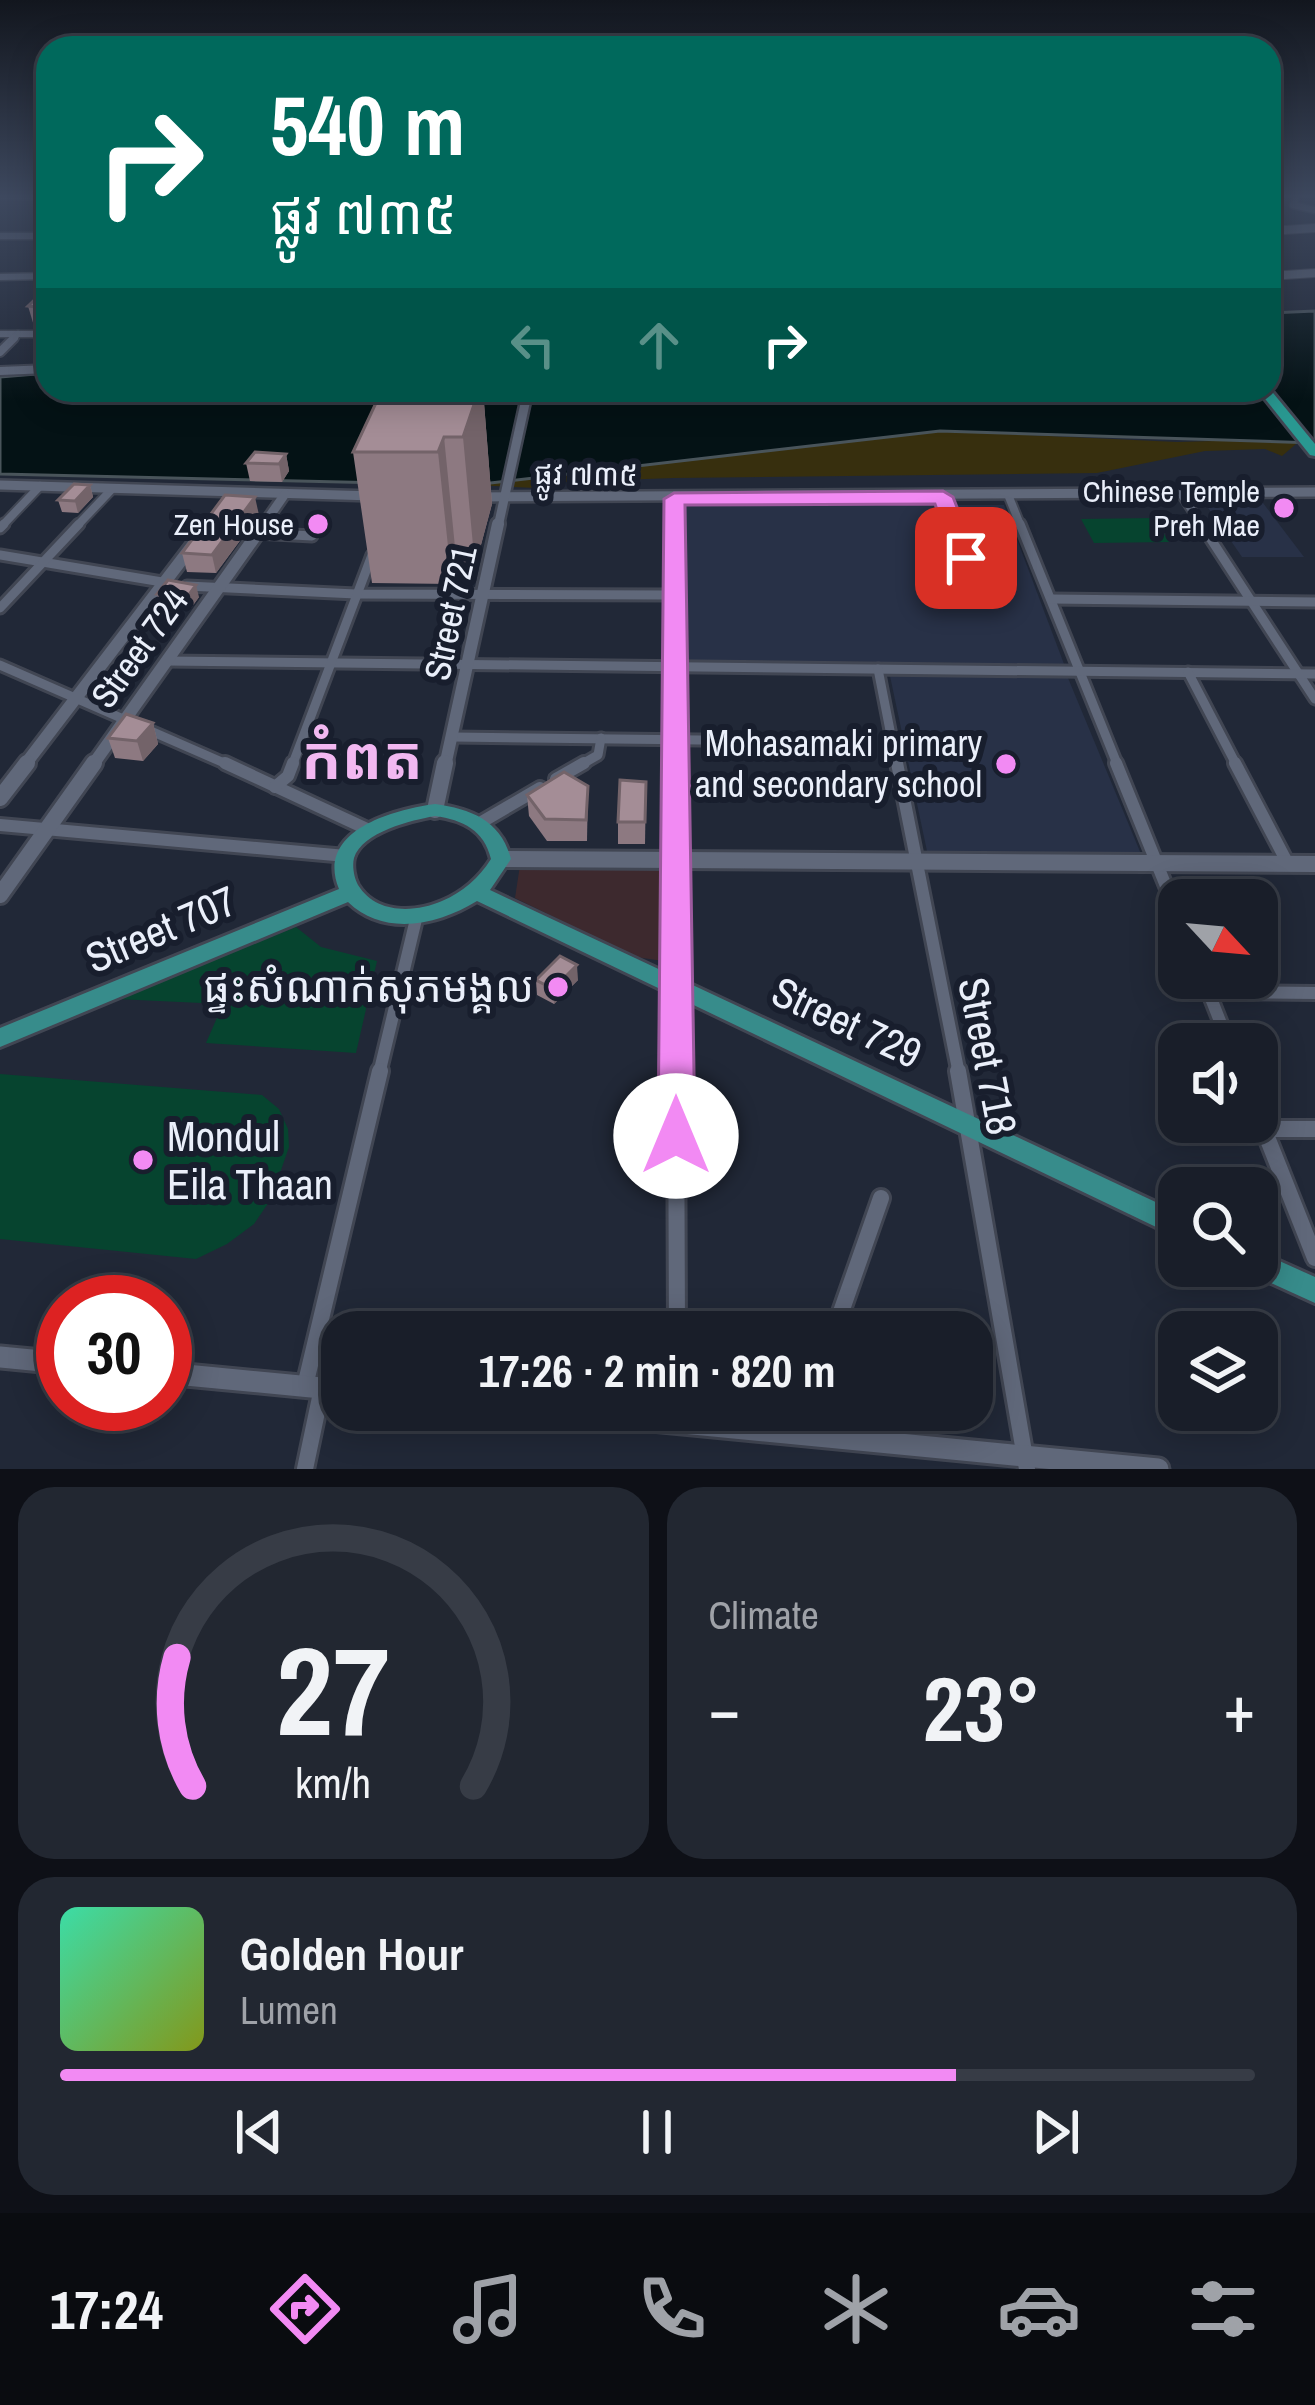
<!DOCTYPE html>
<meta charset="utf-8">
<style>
:root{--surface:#191e29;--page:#222731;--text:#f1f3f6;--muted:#9fa2a8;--line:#373c46;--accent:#f28af3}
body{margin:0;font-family:"Archivo Narrow","Noto Sans Khmer",sans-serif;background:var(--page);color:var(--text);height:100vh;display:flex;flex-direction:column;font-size:45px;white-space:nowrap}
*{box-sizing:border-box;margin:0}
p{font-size:39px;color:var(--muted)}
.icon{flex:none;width:66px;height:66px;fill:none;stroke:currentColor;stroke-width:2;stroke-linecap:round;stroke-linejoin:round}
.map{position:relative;height:1469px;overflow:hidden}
.side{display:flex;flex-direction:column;gap:18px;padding:18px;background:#0e1017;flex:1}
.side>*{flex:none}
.banner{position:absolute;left:36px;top:36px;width:1245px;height:366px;border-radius:36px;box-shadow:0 6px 30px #0003,0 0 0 3px var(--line);background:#00695c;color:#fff;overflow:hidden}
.needle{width:78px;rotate:116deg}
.tools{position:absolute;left:1158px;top:879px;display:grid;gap:24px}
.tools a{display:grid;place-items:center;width:120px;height:120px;border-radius:24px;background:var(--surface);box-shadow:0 6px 30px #0003,0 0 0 3px var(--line);font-size:60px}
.speed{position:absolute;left:36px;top:1275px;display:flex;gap:24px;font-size:60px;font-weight:700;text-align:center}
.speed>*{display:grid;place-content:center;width:156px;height:156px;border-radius:50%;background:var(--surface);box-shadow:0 6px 30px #0003,0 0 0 3px var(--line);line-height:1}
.speed .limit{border:18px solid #d22;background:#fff;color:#111}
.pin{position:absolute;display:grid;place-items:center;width:102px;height:102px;color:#fff;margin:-51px;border-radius:24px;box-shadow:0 6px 18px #0006}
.me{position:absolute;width:132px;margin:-66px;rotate:0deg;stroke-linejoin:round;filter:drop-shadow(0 0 9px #0008)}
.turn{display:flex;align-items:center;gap:42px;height:252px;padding:0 36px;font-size:54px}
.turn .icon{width:156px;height:156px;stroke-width:2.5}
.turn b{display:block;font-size:84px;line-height:102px}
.lanes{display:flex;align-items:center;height:114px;padding:0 36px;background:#0003;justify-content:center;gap:60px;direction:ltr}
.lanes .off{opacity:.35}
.big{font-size:90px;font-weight:800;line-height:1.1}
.side .card{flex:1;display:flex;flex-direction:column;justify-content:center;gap:18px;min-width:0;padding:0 42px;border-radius:36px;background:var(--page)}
.side .dial{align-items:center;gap:0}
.dial svg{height:312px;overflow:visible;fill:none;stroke:var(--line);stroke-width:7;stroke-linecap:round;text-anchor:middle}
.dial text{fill:var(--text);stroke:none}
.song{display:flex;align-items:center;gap:36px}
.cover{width:144px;height:144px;border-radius:18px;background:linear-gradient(135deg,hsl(160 70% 55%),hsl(70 70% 35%))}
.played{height:12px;border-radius:6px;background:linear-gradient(90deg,var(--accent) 75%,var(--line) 75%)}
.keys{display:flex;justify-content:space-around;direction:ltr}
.heat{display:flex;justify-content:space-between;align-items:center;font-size:66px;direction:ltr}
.side .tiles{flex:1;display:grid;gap:18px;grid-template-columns:1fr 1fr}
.card:last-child{grid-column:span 2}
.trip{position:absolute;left:321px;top:1311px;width:672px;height:120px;border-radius:36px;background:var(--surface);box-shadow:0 6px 30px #0003,0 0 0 3px var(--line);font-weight:800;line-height:120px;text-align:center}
.tab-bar{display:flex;height:192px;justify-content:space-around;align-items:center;background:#0a0c10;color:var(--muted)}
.tab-bar .icon{width:84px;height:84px}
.tab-bar .selected{color:var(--accent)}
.tab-bar b{font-size:54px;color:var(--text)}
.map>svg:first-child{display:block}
.commercial{fill:#3d292e}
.built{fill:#283147}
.green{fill:#06442f}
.sand{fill:#372f0e}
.water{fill:#041215;stroke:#49545a;stroke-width:3}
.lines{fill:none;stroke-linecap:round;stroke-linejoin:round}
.minor-far4-casing{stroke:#414653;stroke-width:9}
.minor-far3-casing{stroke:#414653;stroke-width:12}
.minor-far2-casing{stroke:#414653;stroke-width:15}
.minor-far1-casing{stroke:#414653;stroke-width:18}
.minor-casing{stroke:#414653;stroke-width:22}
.tertiary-far4-casing{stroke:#414653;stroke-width:10}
.tertiary-far3-casing{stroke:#414653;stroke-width:14}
.tertiary-far2-casing{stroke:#414653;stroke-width:18}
.tertiary-far1-casing{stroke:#414653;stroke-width:22}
.tertiary-casing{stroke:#414653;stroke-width:27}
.primary-casing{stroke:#414653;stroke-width:6}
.trunk-casing{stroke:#414653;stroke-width:6}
.minor-far4{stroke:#60687a;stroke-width:6}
.minor-far3{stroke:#60687a;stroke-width:8}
.minor-far2{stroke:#60687a;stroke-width:9}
.minor-far1{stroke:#60687a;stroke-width:12}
.minor{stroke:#60687a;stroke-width:16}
.tertiary-far4{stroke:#60687a;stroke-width:8}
.tertiary-far3{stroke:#60687a;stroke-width:9}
.tertiary-far2{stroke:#60687a;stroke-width:12}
.tertiary-far1{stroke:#60687a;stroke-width:16}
.tertiary{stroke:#60687a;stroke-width:21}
.primary{fill:#378c8b;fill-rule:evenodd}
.trunk{fill:#299891;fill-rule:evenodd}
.wall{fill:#8d7981}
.shaded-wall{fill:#736369}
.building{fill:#a48d96;stroke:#736369;stroke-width:3}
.route{fill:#f28af3;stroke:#9d5a9e;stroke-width:3}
.poi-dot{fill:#f28af3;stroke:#181e2d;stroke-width:4.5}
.labels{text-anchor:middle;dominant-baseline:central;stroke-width:12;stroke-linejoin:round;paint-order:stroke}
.far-street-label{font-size:30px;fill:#eaeffa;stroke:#181e2d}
.far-poi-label{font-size:30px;fill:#eaeffa;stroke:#181e2d;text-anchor:end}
.street-label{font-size:36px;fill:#eaeffa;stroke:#181e2d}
.poi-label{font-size:36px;fill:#eaeffa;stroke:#181e2d;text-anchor:end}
.near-street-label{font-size:42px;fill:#eaeffa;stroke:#181e2d}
.near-poi-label{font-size:42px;fill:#eaeffa;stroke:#181e2d;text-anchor:end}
.town-label{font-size:60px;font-weight:bold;fill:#f2b8f1;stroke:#181e2d}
</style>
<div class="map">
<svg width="1315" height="1469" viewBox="0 0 1315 1469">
<rect width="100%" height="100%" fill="#212837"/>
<path class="commercial" d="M520,865L665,866L663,961L636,957L515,898Z"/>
<g class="built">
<path d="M1202,499H1260L1304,557H1242Z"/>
<path d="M685,505H1004L1064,664L689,660Z"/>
<path d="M890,676L1068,678L1141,854L927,851Z"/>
</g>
<g class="green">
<path d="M1154,518L1169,542L1094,543L1081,519Z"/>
<path d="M296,927L321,947L377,961L356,1053L206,1043L223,1004L116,999Z"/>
<path d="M0,1074L262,1095L279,1109L288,1129L289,1147L271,1199L254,1224L227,1244L196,1259L0,1239Z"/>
</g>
<path class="sand" d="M940,431L1177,442L1292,439L1296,444L1282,456L1265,449L1205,451L1097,473L673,478L566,482L536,488L473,485Z"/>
<path class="water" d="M1315,311V443L940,431L473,485L0,474V377L48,373V390H1269V313Z"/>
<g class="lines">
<g class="minor-far4-casing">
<g id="minor-far4">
<path d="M0,196L48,197"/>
<path d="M1296,198L1293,205L1315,210"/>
<path d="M0,236H48"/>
<path d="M0,277L48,276"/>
<path d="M0,334H48"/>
<path d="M11,341L18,334"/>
</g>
</g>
<g class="minor-far3-casing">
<g id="minor-far3">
<path d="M0,352L14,338"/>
<path d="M0,371L48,369"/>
<path d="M1182,495L1203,527"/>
<path d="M943,497L954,527"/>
<path d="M1009,497L1021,527"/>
<path d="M674,499V527"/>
<path d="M1,527L40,486"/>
<path d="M76,527L112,489"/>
</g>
</g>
<g class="minor-far2-casing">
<g id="minor-far2">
<path d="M674,524L675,766"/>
<path d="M953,524L966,558L989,568"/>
<path d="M1020,524L1118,766"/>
<path d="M1201,524L1315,699"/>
<path d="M0,528L4,524"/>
<path d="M256,533L312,536"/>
<path d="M0,555L168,583"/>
<path d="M187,586L356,594L673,595"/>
<path d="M1051,599L1315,602"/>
<path d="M0,608L79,524"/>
<path d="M167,661L1315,674"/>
<path d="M0,665L231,766"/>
<path d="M878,669L897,766"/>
<path d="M1188,672L1237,766"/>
<path d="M454,737L796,741"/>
<path d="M292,766L372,555"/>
<path d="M579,766L598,755L601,738"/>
</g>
</g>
<g class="minor-far1-casing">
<g id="minor-far1">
<path d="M225,763L369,830"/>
<path d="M675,763L676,1074"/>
<path d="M897,763L959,1074"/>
<path d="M1116,763L1179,918"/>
<path d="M1235,763L1288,864"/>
<path d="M556,779L584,763"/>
<path d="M275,787L288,776L293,763"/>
<path d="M480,823L540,788"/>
<path d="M0,825L346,856"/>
<path d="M1203,978L1229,1044"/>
<path d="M1208,992L1315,993"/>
<path d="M379,1074L417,915"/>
</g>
</g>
<g class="minor-casing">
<g id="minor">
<path d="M676,1071L677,1332"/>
<path d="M958,1071L1027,1469"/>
<path d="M1257,1112L1315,1258"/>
<path d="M1264,1129H1315"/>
<path d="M834,1332L881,1198"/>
<path d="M305,1386L380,1071"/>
<path d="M798,1434L807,1410"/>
<path d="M305,1469L322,1388"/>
</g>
</g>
<g class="tertiary-far4-casing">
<g id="tertiary-far4">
<path d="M1269,231L1315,228"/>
<path d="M1269,276L1315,273"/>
</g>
</g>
<g class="tertiary-far3-casing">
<g id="tertiary-far3">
<path d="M0,485L374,496"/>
<path d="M474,497L1315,492"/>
<path d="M262,527L285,494"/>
<path d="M498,527L528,390"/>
</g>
</g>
<g class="tertiary-far2-casing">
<g id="tertiary-far2">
<path d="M24,766L193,545"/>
<path d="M92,766L264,524"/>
<path d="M445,766L498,524"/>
</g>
</g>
<g class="tertiary-far1-casing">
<g id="tertiary-far1">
<path d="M0,798L27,763"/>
<path d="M435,810L445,763"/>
<path d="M501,859L1315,864"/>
<path d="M0,895L94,763"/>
</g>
</g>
<g class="tertiary-casing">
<g id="tertiary">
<path d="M0,1357L63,1363"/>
<path d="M165,1373L342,1390"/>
<path d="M549,1410L1158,1469"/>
</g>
</g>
<g class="primary-casing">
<g id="primary">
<path d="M435,804C472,809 501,821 511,859L490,890L1179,1213V1238L477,901C438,925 384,937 348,902L0,1047V1028L339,889C315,831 392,810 435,804ZM435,816C463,820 484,830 491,859C479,878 463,892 442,901C414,913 376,914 358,885C354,878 352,866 354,858C362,832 412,820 435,816Z"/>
<path d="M1257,1251L1315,1277V1303L1247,1272L1245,1266H1257Z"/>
</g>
</g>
<g class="trunk-casing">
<path id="trunk" d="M1269,388L1315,444V456L1310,455L1258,390Z"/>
</g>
<use href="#minor-far4" class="minor-far4"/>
<use href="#minor-far3" class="minor-far3"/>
<use href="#minor-far2" class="minor-far2"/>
<use href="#minor-far1" class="minor-far1"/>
<use href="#minor" class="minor"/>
<use href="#tertiary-far4" class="tertiary-far4"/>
<use href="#tertiary-far3" class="tertiary-far3"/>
<use href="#tertiary-far2" class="tertiary-far2"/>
<use href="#tertiary-far1" class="tertiary-far1"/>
<use href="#tertiary" class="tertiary"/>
<use href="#primary" class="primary"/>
<use href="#trunk" class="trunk"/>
</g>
<g class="wall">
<path d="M48,288V328L34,326L28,306Z"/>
<path d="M483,390L492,504L475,567H457L452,584L372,583L353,452Z"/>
<path d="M286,454L289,471L282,482L250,481L246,463Z"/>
<path d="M90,485L93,497L78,513L62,512L58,500Z"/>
<path d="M259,515L216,573L187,572L182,553Z"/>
<path d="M157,594L199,597L191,608L161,606Z"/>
<path d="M153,723L158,744L143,761L115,758L108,738Z"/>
<path d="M646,782L645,844H618V822Z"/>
<path d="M588,786L587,841H547L529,816L527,795Z"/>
<path d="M536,980H578L554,1004L537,995Z"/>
</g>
<g class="shaded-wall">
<path d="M479,390H483L492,504L475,567L463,437Z"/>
<path d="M444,437L457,567L452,584L438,452Z"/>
<path d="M286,454L289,471L282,482L279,464Z"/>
<path d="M90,485L93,497L78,513L75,501Z"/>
<path d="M255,497L259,515L216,573L212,555Z"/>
<path d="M196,585L199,597L191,608L188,596Z"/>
<path d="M153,723L158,744L143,761L137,741Z"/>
<path d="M577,965L578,980L554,1004L553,989Z"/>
</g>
<g class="building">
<path d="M48,288V308L28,306L47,288Z"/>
<path d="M382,390H479L463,437H444L438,452H353Z"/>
<path d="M255,452L286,454L279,464L246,463Z"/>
<path d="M74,484L90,485L75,501L58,500Z"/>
<path d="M225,495L255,497L212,555L182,553Z"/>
<path d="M168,580L196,585L188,596L157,594Z"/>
<path d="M126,714L153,723L137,741L108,738Z"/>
<path d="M564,772L588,786L586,820L545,819L527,795Z"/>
<path d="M620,780L646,782L645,822H618Z"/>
<path d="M560,956L577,965L553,989L536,980Z"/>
</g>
<linearGradient id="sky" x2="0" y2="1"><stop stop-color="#12161e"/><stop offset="0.49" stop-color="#3d485e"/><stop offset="1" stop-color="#3d485e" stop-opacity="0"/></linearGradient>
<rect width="1315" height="401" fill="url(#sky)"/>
<path class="route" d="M943,491L953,497L977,558L974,563H958L954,558L935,504L685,505L695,1136L690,1148L676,1152L663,1148L658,1136L664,499L674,493Z"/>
<g class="poi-dot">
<circle cx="1284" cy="508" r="12"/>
<circle cx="318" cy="524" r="12"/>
<circle cx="1006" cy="764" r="12"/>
<circle cx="558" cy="987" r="12"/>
<circle cx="143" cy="1160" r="12"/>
</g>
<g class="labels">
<g class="far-street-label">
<text transform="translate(586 474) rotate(1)">ផ្លូវ ៧៣៥</text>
</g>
<g class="far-poi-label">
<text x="1260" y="491">Chinese Temple<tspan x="1260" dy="34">Preh Mae</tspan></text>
<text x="294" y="524">Zen House</text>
</g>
<g class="street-label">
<text transform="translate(450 613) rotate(-78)">Street 721</text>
<text transform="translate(139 648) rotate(-54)">Street 724</text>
</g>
<g class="poi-label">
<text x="982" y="743">Mohasamaki primary<tspan x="982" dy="41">and secondary school</tspan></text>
</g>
<g class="near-street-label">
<text transform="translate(161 929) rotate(-23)">Street 707</text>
<text transform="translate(847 1022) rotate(25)">Street 729</text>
<text transform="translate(988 1056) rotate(79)">Street 718</text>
</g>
<g class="near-poi-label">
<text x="534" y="987">ផ្ទះសំណាក់សុភមង្គល</text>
<text x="167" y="1136" text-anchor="start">Mondul<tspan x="167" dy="48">Eila Thaan</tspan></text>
</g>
<g class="town-label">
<text x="362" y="757">កំពត</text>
</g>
</g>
</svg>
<div class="tools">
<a><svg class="needle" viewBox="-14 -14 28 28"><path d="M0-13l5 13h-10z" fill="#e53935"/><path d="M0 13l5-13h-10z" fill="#9fa2a8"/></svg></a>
<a><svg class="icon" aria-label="sound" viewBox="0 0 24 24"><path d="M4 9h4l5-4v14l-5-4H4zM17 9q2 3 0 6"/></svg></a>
<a><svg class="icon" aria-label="search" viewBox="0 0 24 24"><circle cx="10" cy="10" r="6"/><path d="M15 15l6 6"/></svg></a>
<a><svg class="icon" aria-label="layers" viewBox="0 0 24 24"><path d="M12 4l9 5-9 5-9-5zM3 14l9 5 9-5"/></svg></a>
</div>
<div class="speed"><div class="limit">30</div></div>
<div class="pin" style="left:966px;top:558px;background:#d93025"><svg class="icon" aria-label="arrive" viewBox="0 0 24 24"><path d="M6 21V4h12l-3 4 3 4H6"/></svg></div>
<svg class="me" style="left:676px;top:1136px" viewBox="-20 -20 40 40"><circle r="19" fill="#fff"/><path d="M0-13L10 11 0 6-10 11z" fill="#f28af3"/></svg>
<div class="trip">17:26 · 2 min · 820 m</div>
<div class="banner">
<div class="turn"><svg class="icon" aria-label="right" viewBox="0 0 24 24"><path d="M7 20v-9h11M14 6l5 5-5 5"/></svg><div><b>540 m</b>ផ្លូវ ៧៣៥</div></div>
<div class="lanes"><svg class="icon off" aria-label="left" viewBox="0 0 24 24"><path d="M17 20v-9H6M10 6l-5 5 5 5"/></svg><svg class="icon off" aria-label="ahead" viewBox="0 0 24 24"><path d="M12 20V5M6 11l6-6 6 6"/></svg><svg class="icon" aria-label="right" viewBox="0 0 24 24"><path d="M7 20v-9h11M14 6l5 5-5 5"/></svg></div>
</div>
</div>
<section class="side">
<div class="tiles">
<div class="card dial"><svg viewBox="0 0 100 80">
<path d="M14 69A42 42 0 1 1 86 69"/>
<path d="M14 69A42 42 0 0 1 10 36" stroke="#f28af3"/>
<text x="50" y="56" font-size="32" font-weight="700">27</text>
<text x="50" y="72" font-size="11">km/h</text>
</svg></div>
<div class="card"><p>Climate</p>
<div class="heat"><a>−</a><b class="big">23°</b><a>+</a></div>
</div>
<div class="card">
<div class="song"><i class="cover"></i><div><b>Golden Hour</b><p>Lumen</p></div></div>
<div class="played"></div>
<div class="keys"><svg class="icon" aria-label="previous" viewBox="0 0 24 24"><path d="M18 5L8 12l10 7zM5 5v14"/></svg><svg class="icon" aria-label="pause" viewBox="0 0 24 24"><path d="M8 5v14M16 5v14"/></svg><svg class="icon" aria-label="next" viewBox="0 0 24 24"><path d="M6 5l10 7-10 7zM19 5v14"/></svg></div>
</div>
</div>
</section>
<nav class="tab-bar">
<b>17:24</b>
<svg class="icon selected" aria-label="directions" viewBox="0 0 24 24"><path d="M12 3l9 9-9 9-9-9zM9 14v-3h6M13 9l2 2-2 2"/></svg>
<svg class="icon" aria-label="music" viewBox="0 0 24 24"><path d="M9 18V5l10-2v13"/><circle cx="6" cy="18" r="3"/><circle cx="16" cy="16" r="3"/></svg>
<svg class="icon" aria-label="phone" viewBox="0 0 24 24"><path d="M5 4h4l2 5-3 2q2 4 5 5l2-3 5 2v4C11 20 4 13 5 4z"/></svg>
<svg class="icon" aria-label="climate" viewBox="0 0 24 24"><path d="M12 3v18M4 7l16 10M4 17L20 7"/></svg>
<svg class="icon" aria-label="car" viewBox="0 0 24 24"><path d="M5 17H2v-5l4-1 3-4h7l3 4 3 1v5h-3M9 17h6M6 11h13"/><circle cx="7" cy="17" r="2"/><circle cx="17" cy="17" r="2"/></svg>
<svg class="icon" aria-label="filters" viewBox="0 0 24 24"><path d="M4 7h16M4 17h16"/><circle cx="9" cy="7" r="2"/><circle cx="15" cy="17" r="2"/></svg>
</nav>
